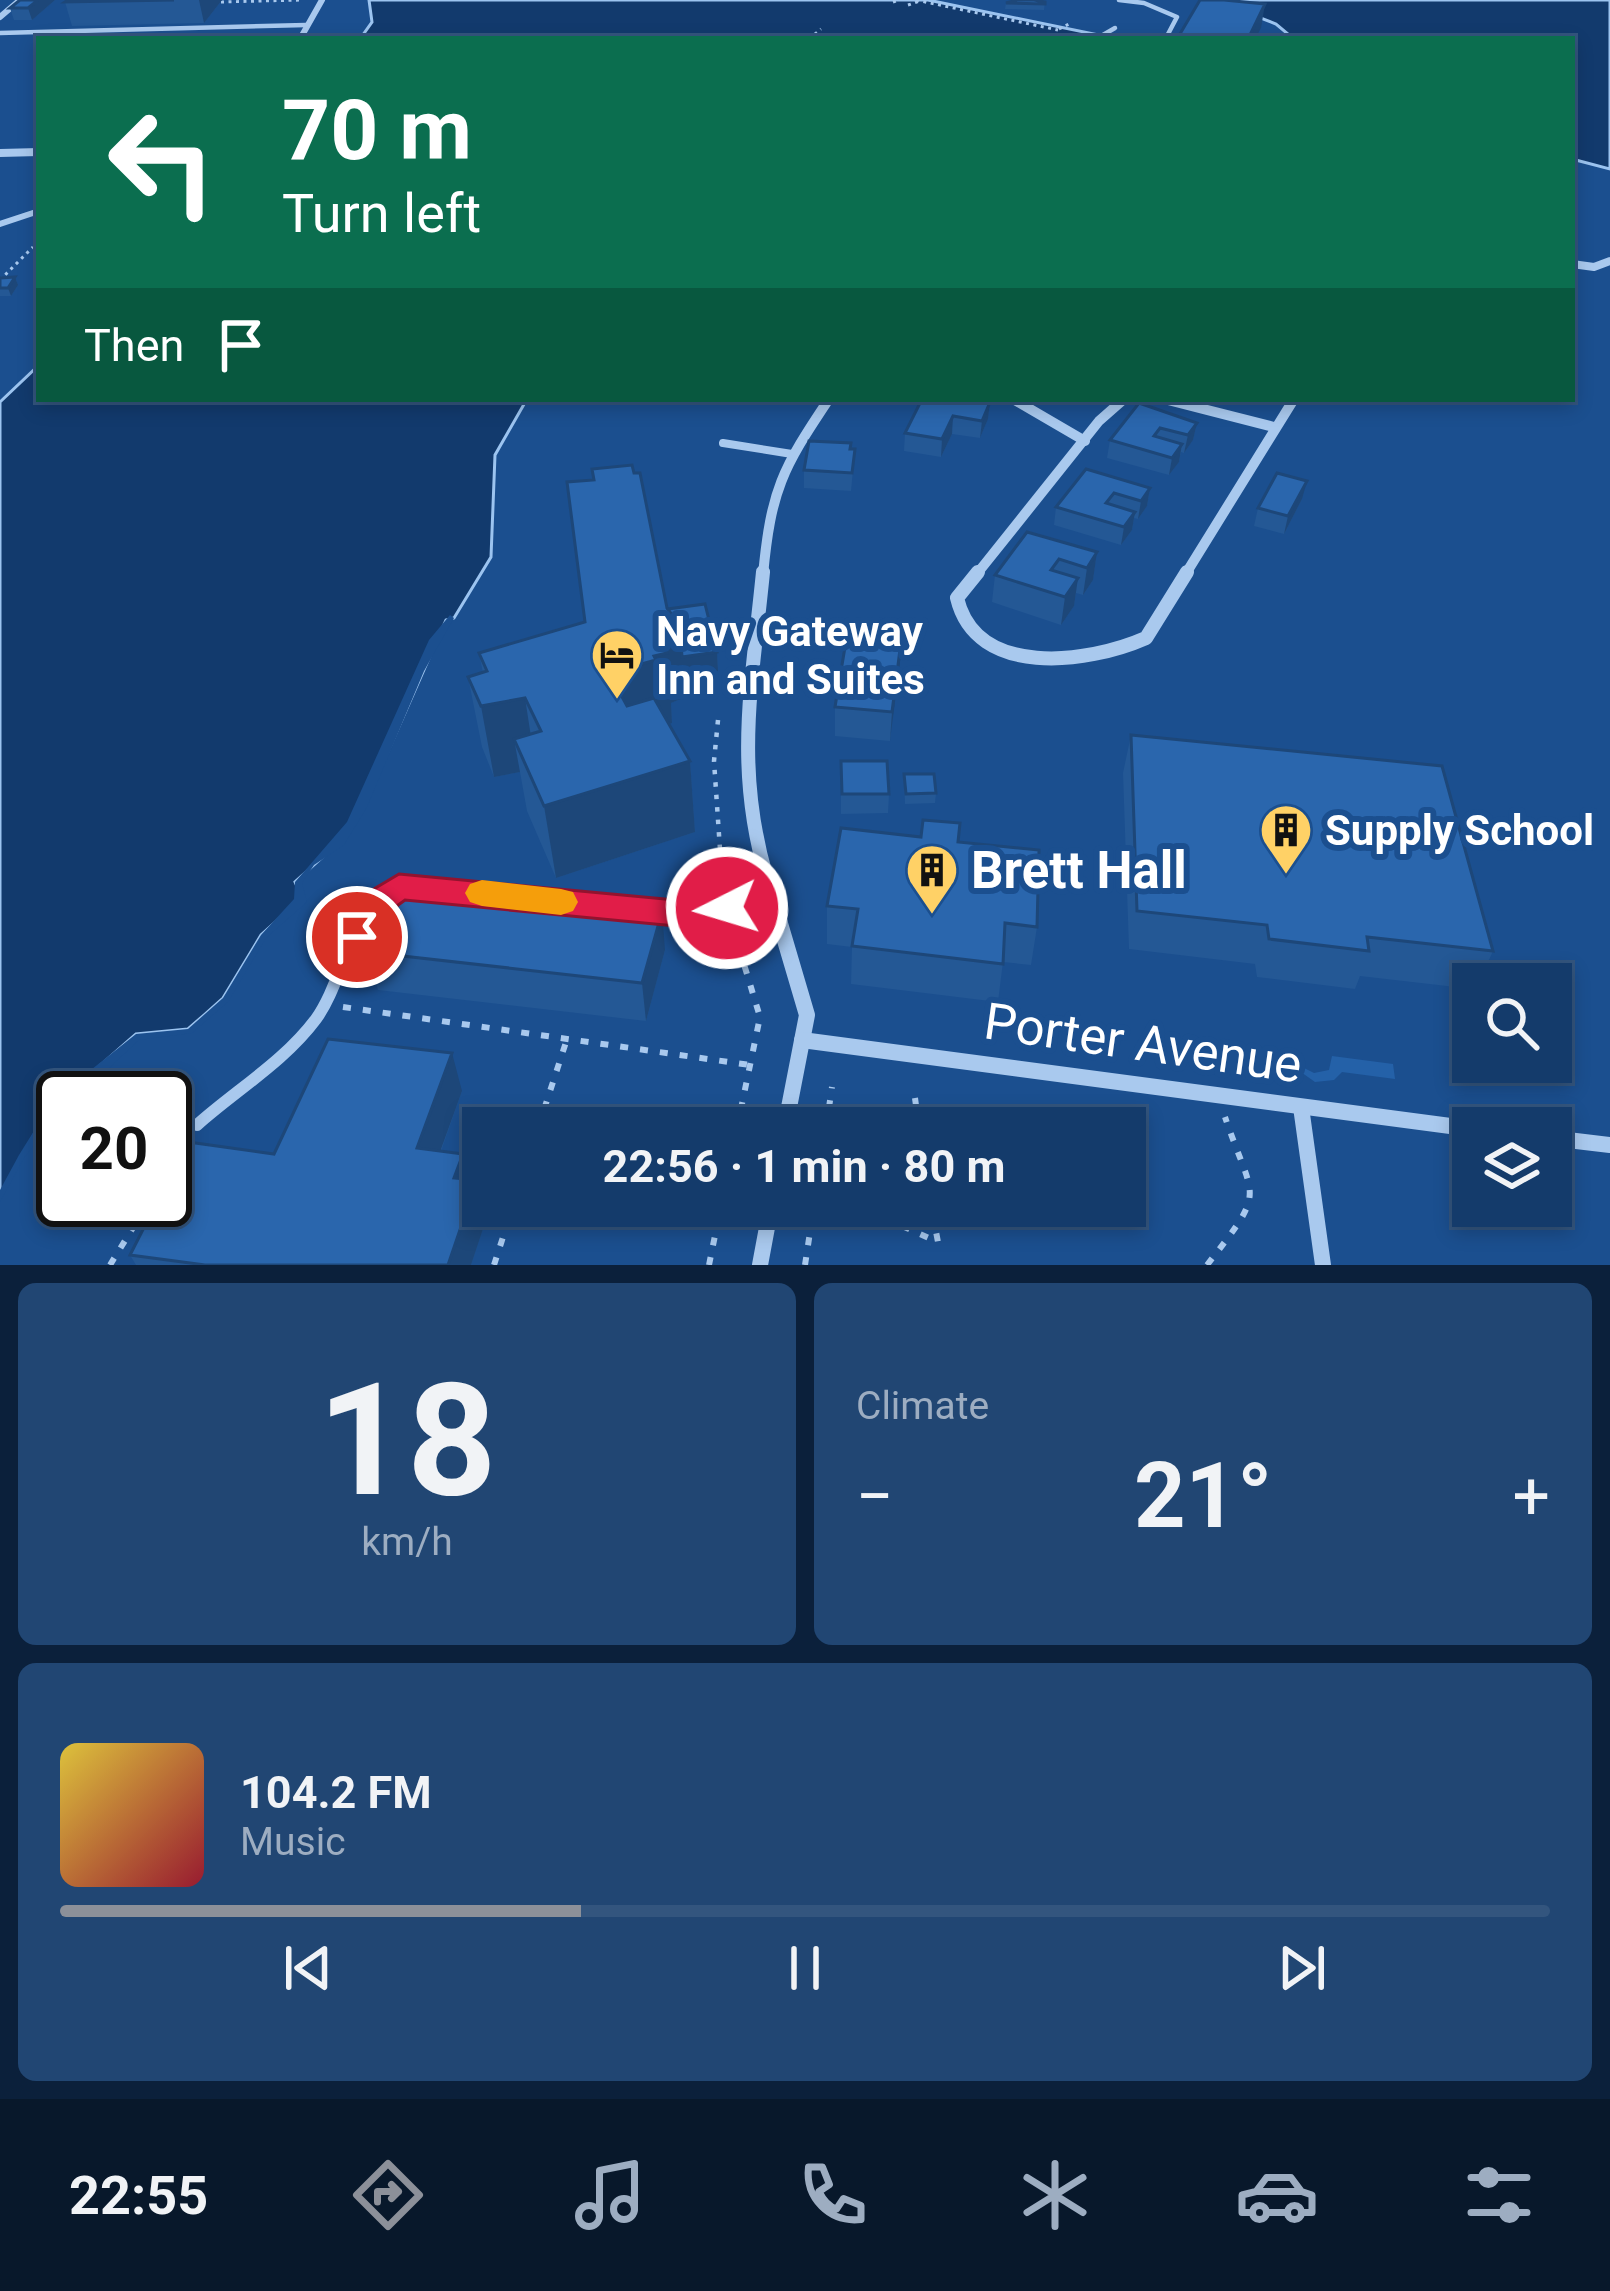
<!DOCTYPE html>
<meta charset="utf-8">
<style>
:root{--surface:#143b6b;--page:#214673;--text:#f1f3f6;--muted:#9dadc1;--line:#33557e;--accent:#8c9099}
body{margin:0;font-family:Roboto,sans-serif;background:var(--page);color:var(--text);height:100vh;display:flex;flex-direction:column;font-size:45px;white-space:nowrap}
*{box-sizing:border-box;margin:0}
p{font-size:39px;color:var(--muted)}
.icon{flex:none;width:66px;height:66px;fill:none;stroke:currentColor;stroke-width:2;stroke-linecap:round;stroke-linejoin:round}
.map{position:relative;height:1265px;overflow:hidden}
.side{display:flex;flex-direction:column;gap:18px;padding:18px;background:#0b203b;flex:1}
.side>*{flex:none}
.banner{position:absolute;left:36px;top:36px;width:1539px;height:366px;border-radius:0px;box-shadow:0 6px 18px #0003,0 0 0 3px var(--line);background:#0b6e4f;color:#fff;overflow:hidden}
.fabs{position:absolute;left:1452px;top:963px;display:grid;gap:24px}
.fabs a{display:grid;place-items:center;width:120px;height:120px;border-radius:0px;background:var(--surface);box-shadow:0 6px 18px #0003,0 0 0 3px var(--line);font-size:60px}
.speed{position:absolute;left:36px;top:1071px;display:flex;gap:24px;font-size:60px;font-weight:700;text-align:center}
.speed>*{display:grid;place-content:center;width:156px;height:156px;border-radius:50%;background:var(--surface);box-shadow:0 6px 18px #0003,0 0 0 3px var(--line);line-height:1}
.speed .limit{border:6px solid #111;border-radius:18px;background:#fff;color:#111}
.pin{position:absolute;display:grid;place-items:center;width:102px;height:102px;color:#fff;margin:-51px;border:6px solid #fff;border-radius:50%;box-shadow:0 3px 12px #0007}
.me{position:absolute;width:132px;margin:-66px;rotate:265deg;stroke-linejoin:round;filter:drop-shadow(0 0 9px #0008)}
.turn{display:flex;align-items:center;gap:42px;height:252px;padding:0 48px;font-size:54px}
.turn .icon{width:156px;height:156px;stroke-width:2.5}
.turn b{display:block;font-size:84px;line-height:102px}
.then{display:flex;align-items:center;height:114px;padding:0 48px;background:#0003;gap:24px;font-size:45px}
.big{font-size:90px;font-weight:700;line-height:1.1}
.side .widget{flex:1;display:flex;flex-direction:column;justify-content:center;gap:18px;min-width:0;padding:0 42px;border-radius:18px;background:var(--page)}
.side .dial{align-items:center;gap:0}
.dial b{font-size:156px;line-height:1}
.song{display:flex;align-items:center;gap:36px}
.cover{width:144px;height:144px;border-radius:18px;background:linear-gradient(135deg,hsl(50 70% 55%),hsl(350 70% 35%))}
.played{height:12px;border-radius:6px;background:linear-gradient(90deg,var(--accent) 35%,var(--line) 35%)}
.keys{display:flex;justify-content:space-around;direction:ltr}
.heat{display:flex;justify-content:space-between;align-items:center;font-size:66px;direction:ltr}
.side .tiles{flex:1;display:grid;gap:18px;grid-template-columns:1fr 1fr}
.widget:last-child{grid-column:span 2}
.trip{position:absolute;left:462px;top:1107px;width:684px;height:120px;border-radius:0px;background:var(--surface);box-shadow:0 6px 18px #0003,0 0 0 3px var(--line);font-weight:700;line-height:120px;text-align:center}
.dock{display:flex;height:192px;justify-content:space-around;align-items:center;background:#08182b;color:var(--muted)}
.dock .icon{width:84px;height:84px}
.dock .active{color:var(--accent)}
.dock b{font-size:54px;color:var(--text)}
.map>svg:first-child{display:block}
.green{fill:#2461a8}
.water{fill:#123a6d;stroke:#9cc4f0;stroke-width:3}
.pier{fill:#1b4f8f}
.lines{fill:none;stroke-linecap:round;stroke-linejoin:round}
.path-far2{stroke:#a9c9ee;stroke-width:3;stroke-dasharray:3 4.5;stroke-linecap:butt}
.path-far1{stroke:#a9c9ee;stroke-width:4.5;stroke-dasharray:4.5 8;stroke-linecap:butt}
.path{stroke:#a9c9ee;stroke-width:6;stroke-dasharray:8 12;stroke-linecap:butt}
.service-far3{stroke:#a9c9ee;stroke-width:4.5}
.service-far2{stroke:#a9c9ee;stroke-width:6}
.service-far1{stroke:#a9c9ee;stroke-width:8}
.service{stroke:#a9c9ee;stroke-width:12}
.minor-far4{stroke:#a9c9ee;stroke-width:6}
.minor-far3{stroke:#a9c9ee;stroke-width:8}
.minor-far2{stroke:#a9c9ee;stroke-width:10}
.minor-far1{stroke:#a9c9ee;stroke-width:14}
.minor{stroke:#a9c9ee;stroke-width:16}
.tertiary{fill:#a9c9ee;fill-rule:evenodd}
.wall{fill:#245895}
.shaded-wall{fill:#1d4779}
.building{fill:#2a66ad;stroke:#1d4779;stroke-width:3}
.route{fill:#e11d48;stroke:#92132f;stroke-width:3}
.slow{fill:#f59e0b}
.labels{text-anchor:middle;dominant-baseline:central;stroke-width:12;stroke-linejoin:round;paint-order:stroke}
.poi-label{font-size:42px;font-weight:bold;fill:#fff;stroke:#1b4f8f;text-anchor:start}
.near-poi-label{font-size:51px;font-weight:bold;fill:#fff;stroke:#1b4f8f;text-anchor:start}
.near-street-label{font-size:51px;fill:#fff;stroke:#1b4f8f}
</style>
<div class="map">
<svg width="1610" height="1265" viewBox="0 0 1610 1265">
<rect width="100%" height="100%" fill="#1b4f8f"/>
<path class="green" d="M1235,1046L1293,1054L1298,1065L1314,1073L1329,1070L1332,1056L1393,1064L1395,1079L1342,1072L1334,1080L1315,1082L1291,1065L1236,1059Z"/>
<g class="water">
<path d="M369,0H928L1118,39H360L372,22Z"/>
<path d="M1214,0H1610V169L1572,159V39H1285L1288,34L1276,24Z"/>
<path d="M39,365V399H527L495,455L491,557L454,618L446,620L370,792L336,845L295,882L302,898L261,935L223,998L204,1015L188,1029L136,1034L63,1098L35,1133L0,1196V402Z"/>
</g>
<path class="pier" d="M450,615L454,618L424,671L367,807L344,845L314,865L302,883L307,902L266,938L228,1002L192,1033L139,1040L77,1098H63V1109L24,1158L0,1202V1190L19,1155L47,1110L67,1089L136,1034L188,1029L223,998L261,935L294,899L295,882L347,822L429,640Z"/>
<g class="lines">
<g class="path-far2">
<path d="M916,0L1058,30"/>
<path d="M221,2L301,0"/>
<path d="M893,2L899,0"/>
<path d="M908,5L920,1"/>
<path d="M1059,29L1071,23"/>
<path d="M809,39L821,29"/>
<path d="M0,280L33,247"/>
</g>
<path class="path-far1" d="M718,720L714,761L722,879"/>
<g class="path">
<path d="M722,876L723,888"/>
<path d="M733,928L760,1017L737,1128"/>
<path d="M343,1007L750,1065"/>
<path d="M1219,1055L1221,1073"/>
<path d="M915,1098L919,1128"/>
<path d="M538,1128L567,1039"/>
<path d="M826,1128L832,1087"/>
<path d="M165,1176L187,1140"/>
<path d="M869,1206L873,1213L938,1242L931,1206"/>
<path d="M110,1265L150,1200"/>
<path d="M494,1265L513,1206"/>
<path d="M709,1265L721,1206"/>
<path d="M805,1265L814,1206"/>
<path d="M1207,1265C1268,1187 1254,1203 1225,1117"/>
</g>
<g class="service-far3">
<path d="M1119,0L1144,3L1177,17L1167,36"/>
<path d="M0,33L306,25"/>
<path d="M1096,39L1115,28"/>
</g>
<path class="service-far2" d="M0,224L39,211"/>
<path class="service-far1" d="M723,443L792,454"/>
<g class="service">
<path d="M652,911L686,914L772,900"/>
<path d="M197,1125C236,1090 284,1062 316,1019C347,976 349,900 409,887"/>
</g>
<g class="minor-far4">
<path d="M0,17L20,0"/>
<path d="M300,39L322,0"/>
</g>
<path class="minor-far3" d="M1572,264L1594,267L1610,261"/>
<g class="minor-far2">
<path d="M1013,399L1085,441"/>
<path d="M1164,399L1274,427"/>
<path d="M763,575C771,490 782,469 829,399"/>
<path d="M976,575L1099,421L1124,399"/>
<path d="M1185,575L1294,399"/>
</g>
<g class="minor-far1">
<path d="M763,572C752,684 734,768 767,879"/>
<path d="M978,572L957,598C976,678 1087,664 1146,638L1187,572"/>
</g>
<g class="minor">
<path d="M766,876L807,1015L785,1128"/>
<path d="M802,1040L1473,1129"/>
<path d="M1301,1107L1323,1265"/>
<path d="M1551,1138L1610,1145"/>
<path d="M760,1265L771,1206"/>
</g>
<path class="tertiary" d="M39,148V156L0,157V149Z"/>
</g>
<g class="wall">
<path d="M20,0H55L32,20H14L10,8Z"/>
<path d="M68,0H222L204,23L72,26L65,2Z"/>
<path d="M1045,2L1044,10L1005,9L1006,3Z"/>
<path d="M15,277L18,285L11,296H0V278Z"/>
<path d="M990,402L988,419L980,438L952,434L941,457L904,451L905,433Z"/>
<path d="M1139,403L1197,423L1193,440L1184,453L1181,452L1179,462L1169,475L1107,458L1110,440Z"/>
<path d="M855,449L851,491L804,488V470Z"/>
<path d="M1086,469L1150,488L1147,506L1138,519L1134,518L1132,530L1121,545L1054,525L1056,507Z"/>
<path d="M1302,499L1284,534L1254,526L1258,508Z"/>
<path d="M1027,532L1097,552L1093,580L1083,595L1076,593L1074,606L1061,625L992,602L995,575Z"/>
<path d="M667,608L717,652L718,671L683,676L685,697L671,703L672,723L669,724L690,761L695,832L556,878L527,811L520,772L494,777L482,747L468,677L483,673L479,653Z"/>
<path d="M902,634L890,741L835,736V707Z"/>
<path d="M1131,735L1493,951L1478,984H1473V989L1360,976L1355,989L1257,977L1255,964L1129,949L1123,773Z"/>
<path d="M841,761L889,794L888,813L841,814Z"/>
<path d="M904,774L936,793L935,803L905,804Z"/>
<path d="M958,842L1037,927L1031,965L1003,962L998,1002L851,984L852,947L827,944V906Z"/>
<path d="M665,950L646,1021L378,990L367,952Z"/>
<path d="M462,1091L441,1151L463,1154L470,1180H477L487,1217L471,1265H136L130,1255L274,1154Z"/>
<path d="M93,1200H116L112,1206L94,1202Z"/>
</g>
<g class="shaded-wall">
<path d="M38,0H55L32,20L28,8Z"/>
<path d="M199,0H222L204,23Z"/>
<path d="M1265,4L1261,28L1255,39H1248Z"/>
<path d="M15,277L18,285L11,296L8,288Z"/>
<path d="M990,402L988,419L980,438L982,421Z"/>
<path d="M953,416L952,434L941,457L942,439Z"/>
<path d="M1197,423L1193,440L1184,453L1188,435Z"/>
<path d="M1182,444L1179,462L1169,475L1172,458Z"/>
<path d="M1307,481L1302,499L1284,534L1288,516Z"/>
<path d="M1150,488L1147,506L1138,519L1141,501Z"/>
<path d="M1135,512L1132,530L1121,545L1124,527Z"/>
<path d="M1097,552L1093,580L1083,595L1087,568Z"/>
<path d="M1078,578L1074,606L1061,625L1065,597Z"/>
<path d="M680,627L717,652L718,671L683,676L685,697L671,703L672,723L617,744L609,673L657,636Z"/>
<path d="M902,634L900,662L890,741L892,712Z"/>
<path d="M525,698L536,769L514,739L520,772L494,777L481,706Z"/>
<path d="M690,761L695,832L556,878L544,806Z"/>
<path d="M662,912L665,950L646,1021L642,983Z"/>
<path d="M452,1053L462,1091L428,1185L417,1148Z"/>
<path d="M463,1154L473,1191L454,1178Z"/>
<path d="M477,1180L487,1217L471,1265H448Z"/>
</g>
<g class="building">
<path d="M20,0H38L28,8H10Z"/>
<path d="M68,0H174L65,2Z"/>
<path d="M1017,0H1034L1045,2V4L1006,3Z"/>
<path d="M1200,0H1224L1265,4L1248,39H1177Z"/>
<path d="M15,277L8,288H0V278Z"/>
<path d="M922,399H971L990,402L982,421L953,416L942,439L905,433Z"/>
<path d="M1139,403L1197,423L1188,435L1160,428L1154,436L1182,444L1172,458L1110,440Z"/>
<path d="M809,441L851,443L850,449H855L852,473L804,470Z"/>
<path d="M632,465L634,473H640L667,608L680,627L657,636L667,653L654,656L656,660L609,673L627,706L654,698L690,761L544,806L514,739L541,731L525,698L481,706L468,677L487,671L479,653L585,622L567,482L594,480L592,469Z"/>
<path d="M1086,469L1150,488L1141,501L1114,493L1106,503L1135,512L1124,527L1056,507Z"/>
<path d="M1277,473L1307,481L1288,516L1258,508Z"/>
<path d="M1027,532L1097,552L1087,568L1059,559L1051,570L1078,578L1065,597L995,575Z"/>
<path d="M705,604L717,652L682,657L680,627L668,609Z"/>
<path d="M848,629L902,634L892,712L835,707Z"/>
<path d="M1131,735L1442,766L1493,951L1367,937L1369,951L1269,939L1267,925L1137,911Z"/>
<path d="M841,761H887L889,794H842Z"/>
<path d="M904,774H934L936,793L906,794Z"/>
<path d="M923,820L960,823L958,842L1039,850L1037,927L1005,923L1003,964L852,946L858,909L827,906L841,828L921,837Z"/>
<path d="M399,883L662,912L642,983L367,952Z"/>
<path d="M328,1039L452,1053L417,1148L463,1154L454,1178L477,1180L448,1265H205L130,1255L158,1200H165V1187L188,1142L274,1154Z"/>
</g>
<path class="route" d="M399,874L686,901L727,894L739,898L744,908L739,917L686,927L405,900L383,916L369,947L357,951L345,947L340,937L357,899Z"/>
<path class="slow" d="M482,880L561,889L573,892L578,902L573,911L561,915L482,906L470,902L465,893L470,884Z"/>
<defs>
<g id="hotel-pin" transform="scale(2.7)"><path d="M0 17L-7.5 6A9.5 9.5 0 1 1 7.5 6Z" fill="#ffd166" stroke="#1b4f8f"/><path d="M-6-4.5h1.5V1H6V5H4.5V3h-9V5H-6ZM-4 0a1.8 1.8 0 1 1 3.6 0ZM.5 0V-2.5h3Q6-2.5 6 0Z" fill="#111"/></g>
<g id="building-pin" transform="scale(2.7)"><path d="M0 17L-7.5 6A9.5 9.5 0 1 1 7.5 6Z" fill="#ffd166" stroke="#1b4f8f"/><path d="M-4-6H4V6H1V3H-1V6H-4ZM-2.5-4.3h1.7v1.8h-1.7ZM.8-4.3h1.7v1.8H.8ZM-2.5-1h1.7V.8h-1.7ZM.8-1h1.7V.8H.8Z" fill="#111"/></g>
</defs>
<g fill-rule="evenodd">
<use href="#hotel-pin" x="617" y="655"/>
<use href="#building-pin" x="1286" y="830"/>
<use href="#building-pin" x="932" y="870"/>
</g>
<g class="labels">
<g class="poi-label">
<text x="656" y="631">Navy Gateway<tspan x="656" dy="48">Inn and Suites</tspan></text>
<text x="1325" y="830">Supply School</text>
</g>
<g class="near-poi-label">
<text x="971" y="870">Brett Hall</text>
</g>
<g class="near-street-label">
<text transform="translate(1143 1043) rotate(8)">Porter Avenue</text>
</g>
</g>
</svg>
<div class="fabs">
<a><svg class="icon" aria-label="search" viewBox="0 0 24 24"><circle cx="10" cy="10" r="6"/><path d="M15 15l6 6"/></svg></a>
<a><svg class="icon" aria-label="layers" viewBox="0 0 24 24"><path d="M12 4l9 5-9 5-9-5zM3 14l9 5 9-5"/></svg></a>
</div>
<div class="speed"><div class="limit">20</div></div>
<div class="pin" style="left:357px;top:937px;background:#d93025"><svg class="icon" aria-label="arrive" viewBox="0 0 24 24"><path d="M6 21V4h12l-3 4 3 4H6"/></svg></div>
<svg class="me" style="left:727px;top:908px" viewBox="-20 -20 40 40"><circle r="17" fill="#e11d48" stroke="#fff" stroke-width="3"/><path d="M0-11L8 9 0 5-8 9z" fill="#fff"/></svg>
<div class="trip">22:56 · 1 min · 80 m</div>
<div class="banner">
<div class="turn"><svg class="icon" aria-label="left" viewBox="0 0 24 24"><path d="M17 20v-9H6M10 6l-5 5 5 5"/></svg><div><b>70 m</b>Turn left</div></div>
<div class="then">Then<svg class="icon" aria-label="arrive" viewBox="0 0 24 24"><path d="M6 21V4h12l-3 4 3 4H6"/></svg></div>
</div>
</div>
<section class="side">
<div class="tiles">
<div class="widget dial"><b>18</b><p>km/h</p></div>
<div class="widget"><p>Climate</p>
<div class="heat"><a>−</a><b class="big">21°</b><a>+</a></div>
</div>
<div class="widget">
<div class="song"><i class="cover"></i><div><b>104.2 FM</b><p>Music</p></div></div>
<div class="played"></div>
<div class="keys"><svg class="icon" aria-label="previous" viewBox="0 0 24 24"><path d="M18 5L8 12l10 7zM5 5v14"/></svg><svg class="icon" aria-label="pause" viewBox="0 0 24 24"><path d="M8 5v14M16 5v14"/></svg><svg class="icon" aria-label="next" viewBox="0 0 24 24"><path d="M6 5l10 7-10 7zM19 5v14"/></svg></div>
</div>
</div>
</section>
<nav class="dock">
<b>22:55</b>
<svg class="icon active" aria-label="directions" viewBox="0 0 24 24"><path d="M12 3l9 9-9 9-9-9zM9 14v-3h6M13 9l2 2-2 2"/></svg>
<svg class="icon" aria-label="music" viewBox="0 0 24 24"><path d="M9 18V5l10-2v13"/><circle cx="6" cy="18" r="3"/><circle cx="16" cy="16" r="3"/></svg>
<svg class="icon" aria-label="phone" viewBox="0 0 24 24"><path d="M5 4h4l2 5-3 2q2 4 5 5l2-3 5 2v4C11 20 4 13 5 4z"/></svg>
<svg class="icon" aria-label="climate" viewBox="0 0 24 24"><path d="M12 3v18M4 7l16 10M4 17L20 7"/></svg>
<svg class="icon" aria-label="car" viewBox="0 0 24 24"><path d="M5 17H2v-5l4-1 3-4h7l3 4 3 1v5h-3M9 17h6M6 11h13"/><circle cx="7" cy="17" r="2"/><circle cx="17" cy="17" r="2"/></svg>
<svg class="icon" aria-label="filters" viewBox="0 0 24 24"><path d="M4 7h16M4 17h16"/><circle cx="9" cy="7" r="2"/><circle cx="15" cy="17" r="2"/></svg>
</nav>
